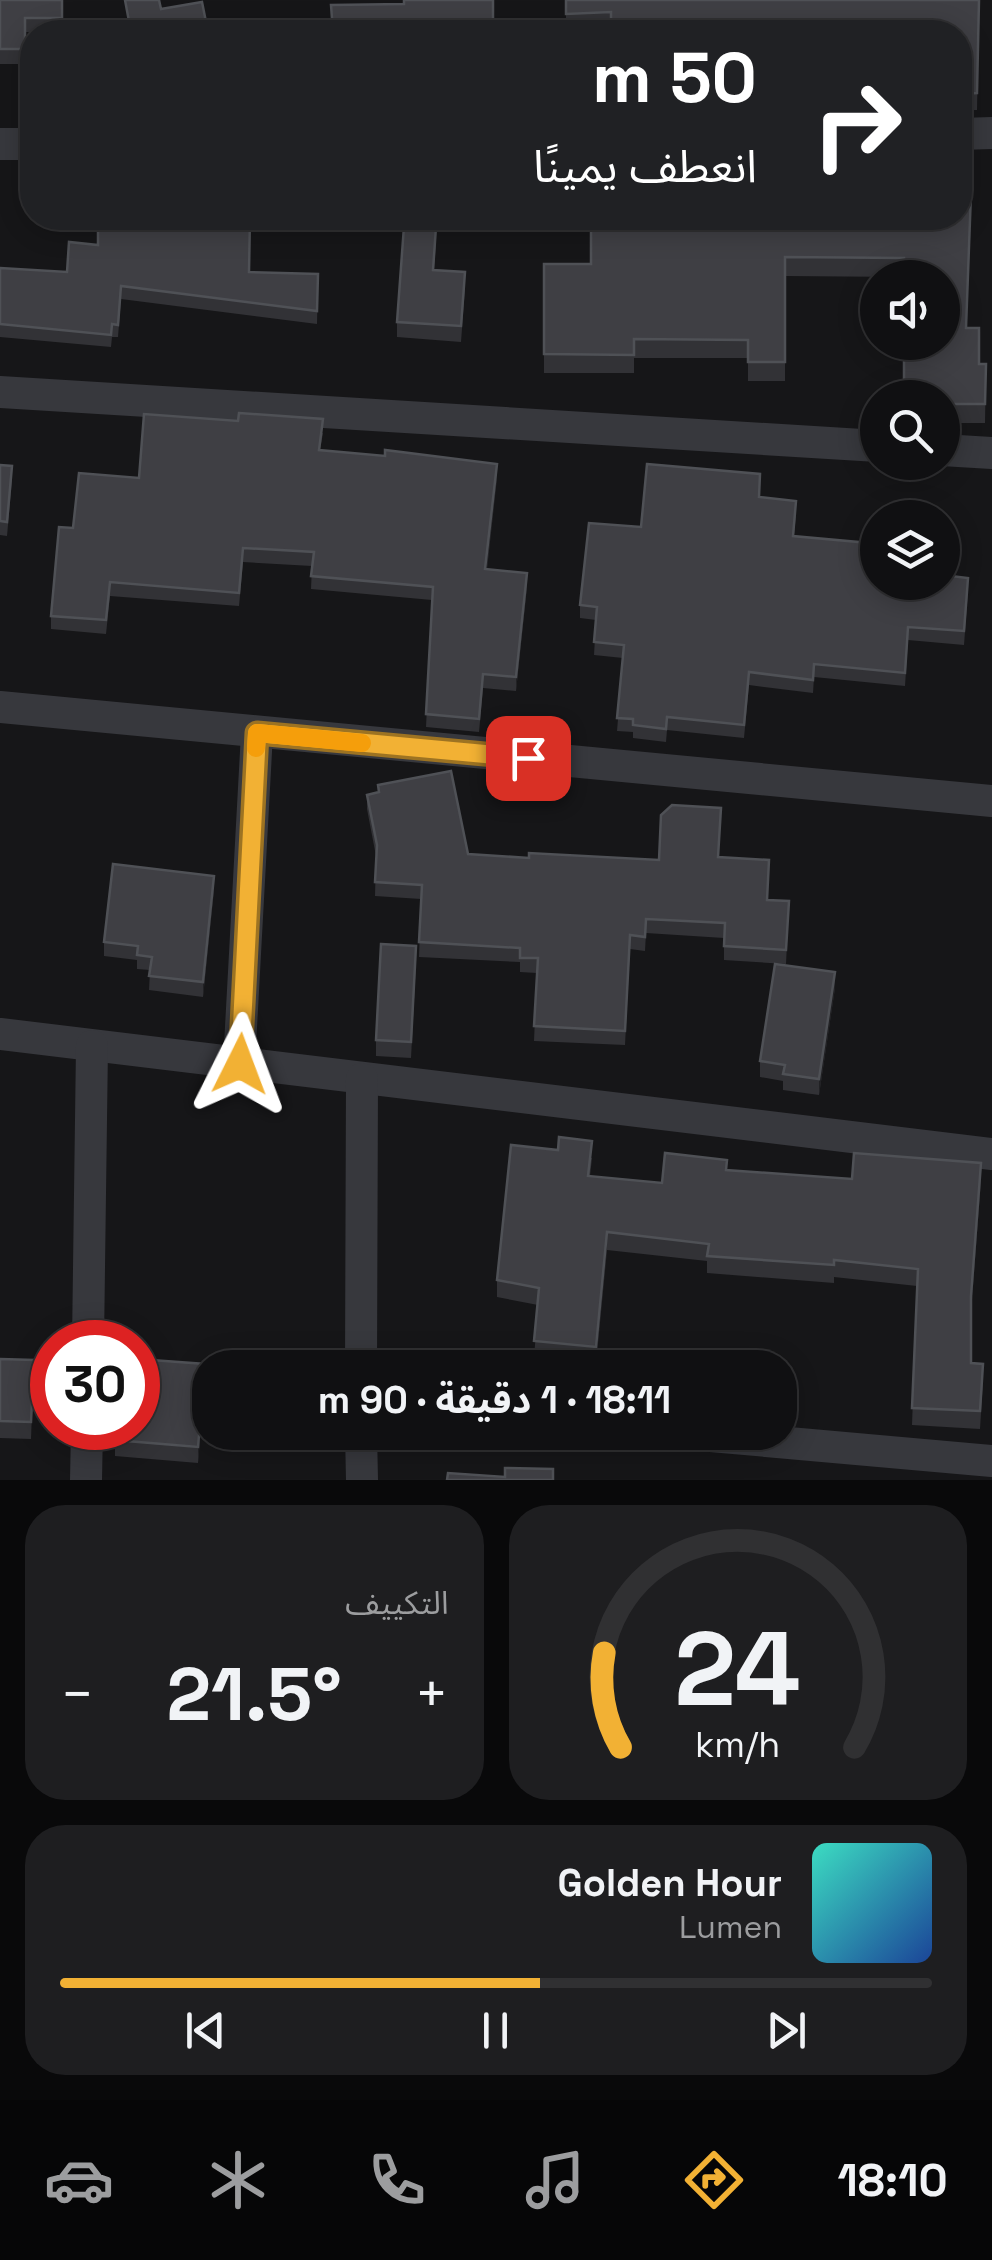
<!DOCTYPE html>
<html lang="ar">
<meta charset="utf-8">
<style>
:root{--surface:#101012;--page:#1e1e20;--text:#f1f3f6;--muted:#9c9d9f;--line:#303032;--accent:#f2b134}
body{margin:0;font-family:"Space Grotesk","Noto Sans Arabic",sans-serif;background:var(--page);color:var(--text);direction:rtl;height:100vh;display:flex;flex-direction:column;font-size:38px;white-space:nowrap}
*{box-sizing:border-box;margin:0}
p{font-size:32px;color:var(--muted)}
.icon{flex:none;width:55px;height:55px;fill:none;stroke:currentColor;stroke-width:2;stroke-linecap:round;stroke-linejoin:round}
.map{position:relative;height:1480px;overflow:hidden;direction:ltr}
.side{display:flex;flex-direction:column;gap:25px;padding:25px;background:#09090a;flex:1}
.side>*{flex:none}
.top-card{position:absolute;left:20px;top:20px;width:952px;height:210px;border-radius:40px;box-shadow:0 5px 25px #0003,0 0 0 2px var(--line);direction:rtl;background:#202124;color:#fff;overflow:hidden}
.buttons{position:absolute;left:860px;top:260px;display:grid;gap:20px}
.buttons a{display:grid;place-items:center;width:100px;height:100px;border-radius:50%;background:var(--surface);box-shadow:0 5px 25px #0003,0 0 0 2px var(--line);font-size:50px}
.speed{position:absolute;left:30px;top:1320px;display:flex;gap:20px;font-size:50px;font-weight:700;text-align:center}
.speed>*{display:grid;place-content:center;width:130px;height:130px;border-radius:50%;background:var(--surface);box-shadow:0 5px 25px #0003,0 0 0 2px var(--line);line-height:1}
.speed .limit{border:15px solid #d22;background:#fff;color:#111}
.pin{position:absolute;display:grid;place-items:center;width:85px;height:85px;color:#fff;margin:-42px;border-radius:20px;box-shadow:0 5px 15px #0006}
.me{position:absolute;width:110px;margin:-55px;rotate:3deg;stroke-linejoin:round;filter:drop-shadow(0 0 8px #0008)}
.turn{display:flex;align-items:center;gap:35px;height:210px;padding:0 50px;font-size:45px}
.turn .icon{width:130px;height:130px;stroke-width:2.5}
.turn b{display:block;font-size:70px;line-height:85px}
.big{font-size:75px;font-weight:700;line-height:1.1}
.side .tile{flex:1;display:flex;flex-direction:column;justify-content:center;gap:15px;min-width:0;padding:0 35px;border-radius:40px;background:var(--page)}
.side .dial{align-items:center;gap:0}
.dial svg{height:260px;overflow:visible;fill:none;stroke:var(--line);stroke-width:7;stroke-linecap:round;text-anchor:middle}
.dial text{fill:var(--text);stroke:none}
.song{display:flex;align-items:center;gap:30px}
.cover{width:120px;height:120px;border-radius:15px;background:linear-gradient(135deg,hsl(170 70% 55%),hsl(220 70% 35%))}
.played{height:10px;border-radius:5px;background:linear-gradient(90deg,var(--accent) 55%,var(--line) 55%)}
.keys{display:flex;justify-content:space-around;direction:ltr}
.heat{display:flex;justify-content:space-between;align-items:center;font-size:55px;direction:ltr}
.side .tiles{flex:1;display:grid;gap:25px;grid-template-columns:1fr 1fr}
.tile:last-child{grid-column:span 2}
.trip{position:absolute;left:192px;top:1350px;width:605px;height:100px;border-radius:40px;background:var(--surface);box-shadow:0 5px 25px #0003,0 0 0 2px var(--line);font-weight:700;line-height:100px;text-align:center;direction:rtl}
.tabs{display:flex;height:160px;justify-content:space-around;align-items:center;background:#060607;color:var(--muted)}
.tabs .icon{width:70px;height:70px}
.tabs .on{color:var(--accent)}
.tabs b{font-size:45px;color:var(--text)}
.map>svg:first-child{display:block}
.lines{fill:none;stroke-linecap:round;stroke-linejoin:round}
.minor{stroke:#37383d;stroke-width:32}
.wall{fill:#323236}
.shaded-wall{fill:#212124}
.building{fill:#3f3f44;stroke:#4f5156;stroke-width:2.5}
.route-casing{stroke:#9d7322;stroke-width:25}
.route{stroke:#f2b134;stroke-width:18}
.slow{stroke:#f59e0b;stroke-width:18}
</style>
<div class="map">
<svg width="992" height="1480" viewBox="0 0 992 1480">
<rect width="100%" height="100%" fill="#161618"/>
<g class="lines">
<g class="minor">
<path d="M960,134L992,133"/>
<path d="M0,144H32"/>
<path d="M0,392L878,446"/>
<path d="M942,450L992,453"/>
<path d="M0,707L992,801"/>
<path d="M0,1034L992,1154"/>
<path d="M239,1064L257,733"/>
<path d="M88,1342L92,1046"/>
<path d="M361,1368L362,1079"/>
<path d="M361,1432L362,1480"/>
<path d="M665,1432L992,1461"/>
<path d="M86,1480L87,1428"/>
</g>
</g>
<g class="wall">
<path d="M0,0H62V32H25V64H0Z"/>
<path d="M566,0H979L977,110H960V32L611,29L566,30Z"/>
<path d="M960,218L967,328L979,364H986L985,423H942V398L904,277L785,276V381H748V358H634V373H544V264H591Z"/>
<path d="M436,242L434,270L465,288L461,342L397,337V322Z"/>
<path d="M98,245L249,272L318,274L317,324L121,299L118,337H112L111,347L0,337V268L67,272Z"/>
<path d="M323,433L320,450L497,478L487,569L527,587L516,691L483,688L479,732L426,727L432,600L311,589L312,566L243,562L239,606L110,596L106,634L51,629V616L73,528L139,478Z"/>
<path d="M0,465L12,480L7,536L0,535Z"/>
<path d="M759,497L796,514L794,536L869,556L868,567L968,591L964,645L908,640L905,686L814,677L813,693L749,685L744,738L667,730L666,742L633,738V732L617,731L623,658L594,655L596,620L580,618V605L641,527Z"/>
<path d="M378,785L468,854L529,858L659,860L719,857L768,900L789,901L786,964L724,960V938L646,933L645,951L630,949L625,1045L534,1041L537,973L520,972V962L419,957L421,899L375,896L376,856L367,809V795L378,793Z"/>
<path d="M214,890L203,997L149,990L150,970L137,969V960L104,956V942Z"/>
<path d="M416,962L411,1058L376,1056V1040Z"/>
<path d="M835,988L819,1095L783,1090V1081L760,1077V1061Z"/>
<path d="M558,1150L592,1158L590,1176L662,1183L727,1170L852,1179L981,1180L971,1313V1363L983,1381L980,1429L912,1425L917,1286L834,1277V1283L707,1273V1261L607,1250L596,1364L534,1358L538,1305L497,1297V1280Z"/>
<path d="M0,1359L34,1360L31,1439L0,1438Z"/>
<path d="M205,1381L198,1463L115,1456V1440Z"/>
</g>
<g class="shaded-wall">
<path d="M497,464V478L485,583V569Z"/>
<path d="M527,573V587L516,691V677Z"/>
<path d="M214,876V890L203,997V982Z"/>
<path d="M835,972V988L819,1095V1079Z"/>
<path d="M981,1163V1180L971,1313V1296Z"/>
<path d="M607,1232V1250L596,1364V1347Z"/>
<path d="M205,1364V1381L198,1463V1447Z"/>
</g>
<g class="building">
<path d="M0,0H62V18H25V49H0Z"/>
<path d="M125,0H159L161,9L202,2L208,32L262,31V32H131Z"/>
<path d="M404,0H493V32H333L331,5L404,4Z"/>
<path d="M566,0H979L977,93L960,94V32H611V12L566,14Z"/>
<path d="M960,165L972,166L966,328H979V364H986L985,404H942V398H904V342H942V278H904V258L785,257V362H748V340L634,339V355L544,354V264H591V218H960Z"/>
<path d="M98,218H250L249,272L318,274L317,311L121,286L118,325L112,324L111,335L0,324V268L67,272L69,242L98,245Z"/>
<path d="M404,226L436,227L433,270L465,272L461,326L397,322Z"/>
<path d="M239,413L323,419L319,450L385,456V450L497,464L485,569L527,573L516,677L483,674L479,719L426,714L433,587L311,576L314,552L243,548L239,593L110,582L106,620L51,616L59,527L73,528L79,473L139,478L144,414L238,421Z"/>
<path d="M647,464L760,474L759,497L796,501L793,536L869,543L867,567L878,568V582H942V575L968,578L964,631L908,627L905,673L814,664L813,680L749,672L744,725L667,717L666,729L633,725V719L617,718L624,645L594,642L597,607L580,605L589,523L641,527Z"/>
<path d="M0,465L12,466L7,522L0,521Z"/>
<path d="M451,771L468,854L529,858V853L659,860L661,815L672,805L721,808L718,857L769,860L767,900L789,901L786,950L724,946L725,923L646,919L645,937L630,935L625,1031L534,1026L538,958H520V948L419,942L422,885L375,882L377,845L367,795L379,792L378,785Z"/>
<path d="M113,864L214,876L203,982L149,976L152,957L137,955L138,946L104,942Z"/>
<path d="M381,944L416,946L411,1042L376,1040Z"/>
<path d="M775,964L835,972L819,1079L783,1074L785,1065L760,1061Z"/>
<path d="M559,1137L592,1141L588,1176L662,1183L665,1153L727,1160L726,1170L852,1179L854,1153L981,1163L971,1296V1363L983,1364L980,1411L912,1408L918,1269L834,1260V1265L707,1256L709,1244L607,1232L596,1347L534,1341L539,1288L497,1280L511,1145L558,1150Z"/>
<path d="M0,1359L34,1360L31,1422L0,1421Z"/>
<path d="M138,1359L205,1364L198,1447L115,1440L116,1428H138Z"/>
<path d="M505,1468L553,1469V1480H447L448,1473L505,1477Z"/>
</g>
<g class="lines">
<g class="route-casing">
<path id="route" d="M240,1064L257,733L528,758"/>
</g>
<use href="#route" class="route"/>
<path class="slow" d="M256,748L257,733L362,743"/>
</g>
</svg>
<div class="buttons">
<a><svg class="icon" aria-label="sound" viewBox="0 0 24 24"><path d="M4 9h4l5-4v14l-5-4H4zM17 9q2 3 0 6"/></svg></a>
<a><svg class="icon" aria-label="search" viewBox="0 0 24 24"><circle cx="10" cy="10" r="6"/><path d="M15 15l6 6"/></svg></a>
<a><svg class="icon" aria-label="layers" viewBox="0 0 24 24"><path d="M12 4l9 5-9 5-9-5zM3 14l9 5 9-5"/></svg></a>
</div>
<div class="speed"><div class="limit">30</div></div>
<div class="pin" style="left:528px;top:758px;background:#d93025"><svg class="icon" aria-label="arrive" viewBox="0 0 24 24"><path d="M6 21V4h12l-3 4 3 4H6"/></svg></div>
<svg class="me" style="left:240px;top:1064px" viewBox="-20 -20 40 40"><path d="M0-17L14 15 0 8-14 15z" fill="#f2b134" stroke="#fff" stroke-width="4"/></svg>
<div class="trip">18:11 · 1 دقيقة · 90 m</div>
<div class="top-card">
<div class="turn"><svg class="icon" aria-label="right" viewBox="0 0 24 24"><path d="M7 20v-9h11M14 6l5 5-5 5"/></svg><div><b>50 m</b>انعطف يمينًا</div></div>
</div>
</div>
<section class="side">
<div class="tiles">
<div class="tile dial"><svg viewBox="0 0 100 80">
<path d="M14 69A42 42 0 1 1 86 69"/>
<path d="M14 69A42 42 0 0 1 9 40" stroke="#f2b134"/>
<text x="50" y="56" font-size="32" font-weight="700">24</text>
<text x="50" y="72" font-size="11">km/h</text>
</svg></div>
<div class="tile"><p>التكييف</p>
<div class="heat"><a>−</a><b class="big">21.5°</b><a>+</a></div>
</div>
<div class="tile">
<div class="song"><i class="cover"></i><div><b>Golden Hour</b><p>Lumen</p></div></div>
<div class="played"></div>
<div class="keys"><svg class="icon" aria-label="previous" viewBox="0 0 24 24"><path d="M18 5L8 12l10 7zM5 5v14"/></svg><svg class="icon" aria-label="pause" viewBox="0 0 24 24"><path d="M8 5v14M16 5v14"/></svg><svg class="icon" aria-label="next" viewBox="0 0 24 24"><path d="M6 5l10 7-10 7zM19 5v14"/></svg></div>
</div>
</div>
</section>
<nav class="tabs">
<b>18:10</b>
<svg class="icon on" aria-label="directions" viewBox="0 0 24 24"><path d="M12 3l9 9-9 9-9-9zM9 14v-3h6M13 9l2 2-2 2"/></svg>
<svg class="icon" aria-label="music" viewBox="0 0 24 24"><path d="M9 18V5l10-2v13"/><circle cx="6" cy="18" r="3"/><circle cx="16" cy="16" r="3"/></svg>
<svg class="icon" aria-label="phone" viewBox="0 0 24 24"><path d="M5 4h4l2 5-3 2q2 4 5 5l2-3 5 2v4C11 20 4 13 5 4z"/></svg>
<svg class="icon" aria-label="climate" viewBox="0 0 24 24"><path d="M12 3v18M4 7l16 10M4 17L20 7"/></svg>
<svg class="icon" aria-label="car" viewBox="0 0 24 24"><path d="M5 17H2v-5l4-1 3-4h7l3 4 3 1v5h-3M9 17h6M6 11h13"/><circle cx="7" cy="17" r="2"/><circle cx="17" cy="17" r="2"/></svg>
</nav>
